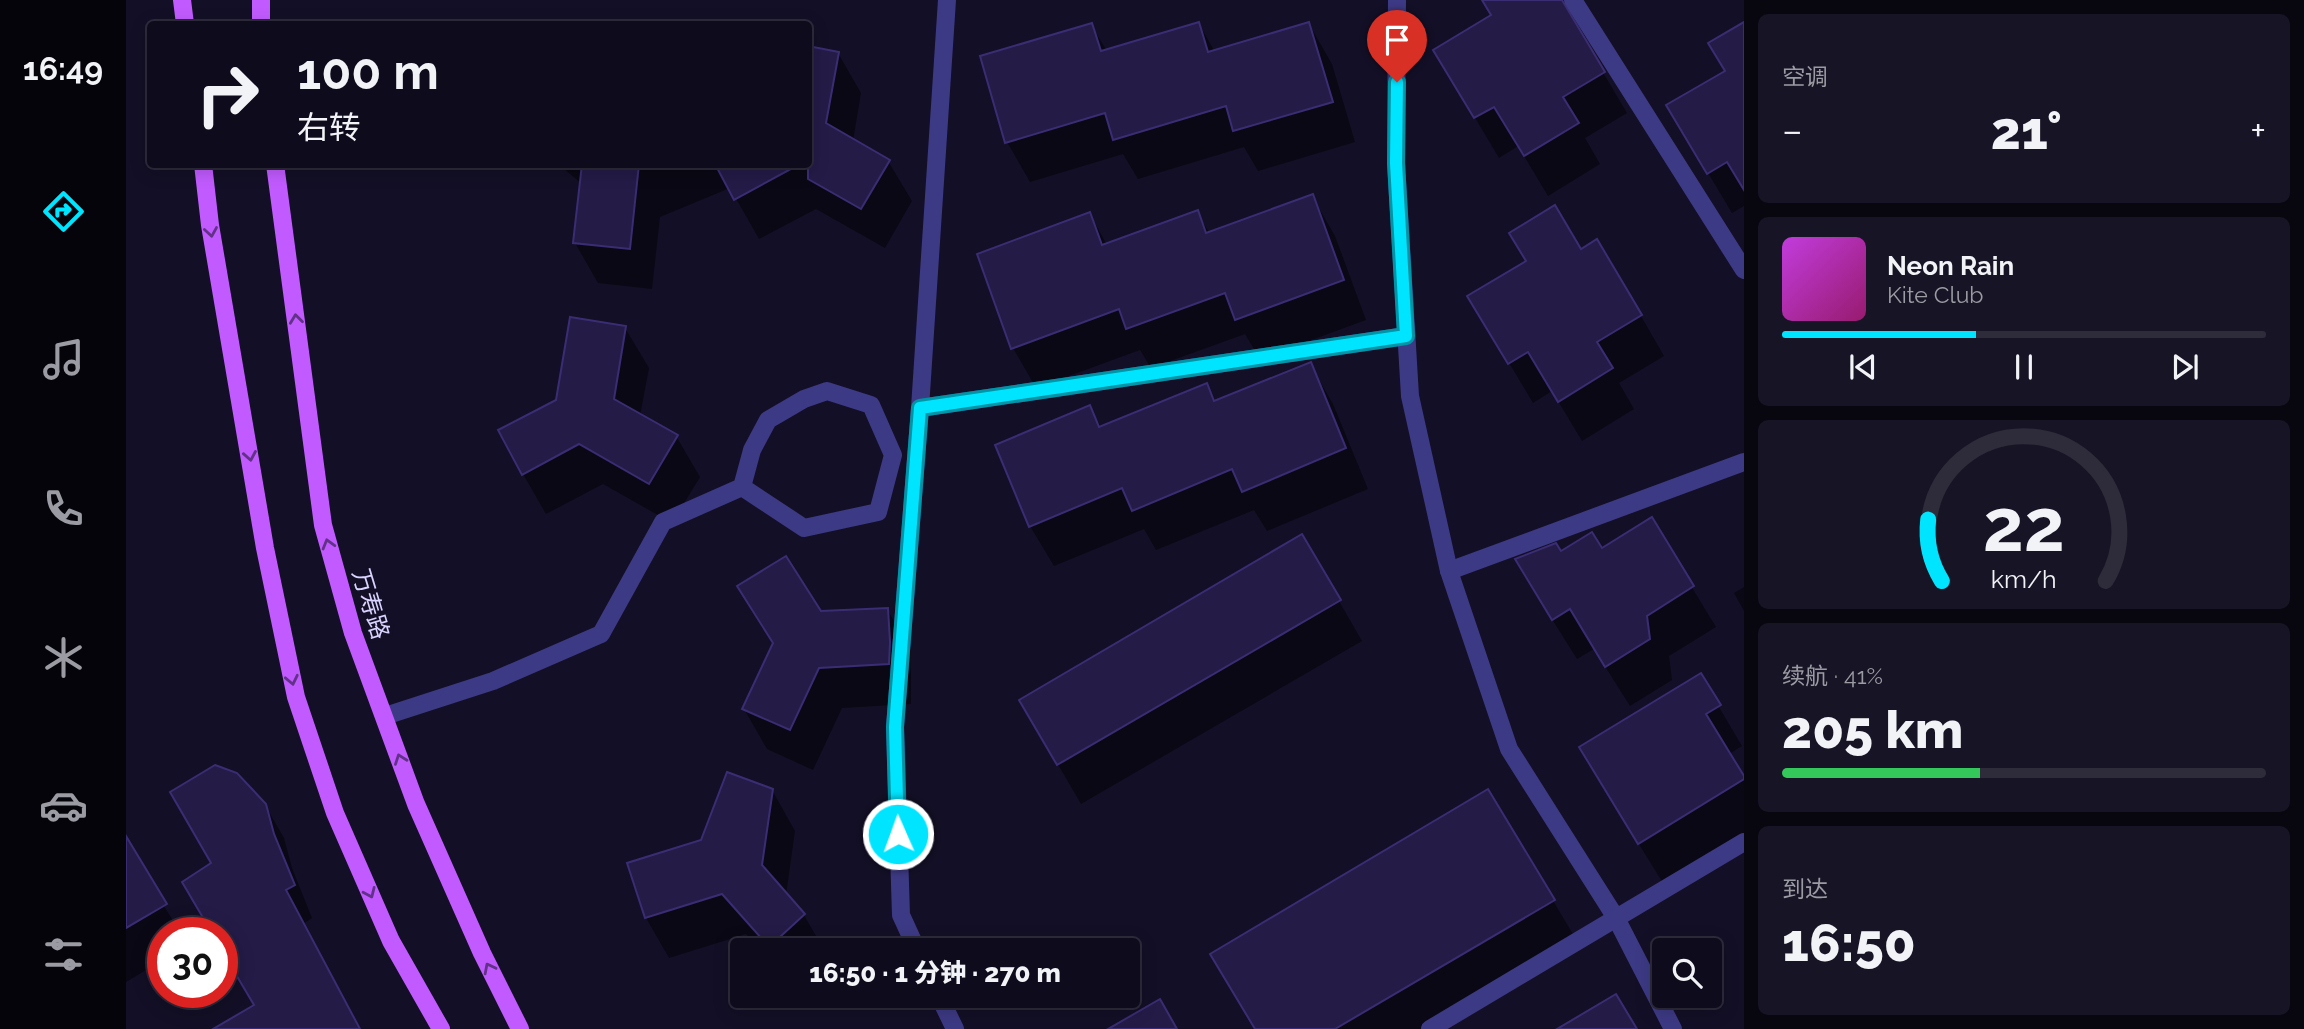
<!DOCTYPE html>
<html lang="zh">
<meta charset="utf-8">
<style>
:root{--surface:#0e0b1c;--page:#171425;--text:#f1f3f6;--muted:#9b9ba3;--line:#2e2b3b;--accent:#00e5ff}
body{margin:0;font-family:Raleway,"Noto Sans SC",sans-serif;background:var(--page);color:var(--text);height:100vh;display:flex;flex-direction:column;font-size:26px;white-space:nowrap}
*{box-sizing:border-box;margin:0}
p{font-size:23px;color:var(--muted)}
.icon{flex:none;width:38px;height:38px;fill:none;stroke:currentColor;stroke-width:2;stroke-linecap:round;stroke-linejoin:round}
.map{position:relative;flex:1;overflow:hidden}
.sheet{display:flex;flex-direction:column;gap:14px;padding:14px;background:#08060f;width:560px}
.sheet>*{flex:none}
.hud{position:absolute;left:21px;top:21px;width:665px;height:147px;border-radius:7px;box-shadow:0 4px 18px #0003,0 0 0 2px var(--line);background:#0e0b1c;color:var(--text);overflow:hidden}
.fabs{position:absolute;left:1526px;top:938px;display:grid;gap:14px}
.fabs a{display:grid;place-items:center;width:70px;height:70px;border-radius:7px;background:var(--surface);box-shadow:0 4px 18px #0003,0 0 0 2px var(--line);font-size:35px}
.speed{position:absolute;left:21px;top:917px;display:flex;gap:14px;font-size:35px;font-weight:700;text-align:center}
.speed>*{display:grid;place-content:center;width:91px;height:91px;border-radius:50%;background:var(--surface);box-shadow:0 4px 18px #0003,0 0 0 2px var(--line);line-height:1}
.speed .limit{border:10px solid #d22;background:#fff;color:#111}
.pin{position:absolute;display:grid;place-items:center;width:60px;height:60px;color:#fff;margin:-72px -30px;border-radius:50% 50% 50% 0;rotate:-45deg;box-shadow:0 0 7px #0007}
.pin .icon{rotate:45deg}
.me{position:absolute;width:77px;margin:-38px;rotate:358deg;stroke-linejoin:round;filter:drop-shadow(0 0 5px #0008)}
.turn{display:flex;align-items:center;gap:24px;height:147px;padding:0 35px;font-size:32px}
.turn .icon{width:91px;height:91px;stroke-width:2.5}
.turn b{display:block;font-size:49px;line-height:60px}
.big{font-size:52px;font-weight:800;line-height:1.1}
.sheet .tile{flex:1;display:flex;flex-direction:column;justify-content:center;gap:10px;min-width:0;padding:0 24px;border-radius:10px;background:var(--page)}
.sheet .dial{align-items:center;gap:0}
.dial svg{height:182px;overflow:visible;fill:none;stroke:var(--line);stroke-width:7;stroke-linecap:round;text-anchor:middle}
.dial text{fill:var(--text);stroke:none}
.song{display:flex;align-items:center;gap:21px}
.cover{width:84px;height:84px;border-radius:10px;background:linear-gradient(135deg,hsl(290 70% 55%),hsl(320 70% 35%))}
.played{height:7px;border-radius:4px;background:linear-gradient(90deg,var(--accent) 40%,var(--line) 40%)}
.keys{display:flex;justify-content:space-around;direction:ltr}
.heat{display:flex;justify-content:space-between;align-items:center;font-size:38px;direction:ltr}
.charge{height:10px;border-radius:5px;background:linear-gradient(90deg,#34c759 41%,var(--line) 0)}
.trip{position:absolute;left:604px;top:938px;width:410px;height:70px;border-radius:7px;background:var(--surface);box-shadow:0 4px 18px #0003,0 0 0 2px var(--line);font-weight:800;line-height:70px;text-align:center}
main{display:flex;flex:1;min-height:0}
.tab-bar{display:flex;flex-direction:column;width:126px;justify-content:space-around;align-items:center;background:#06040b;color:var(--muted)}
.tab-bar .icon{width:49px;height:49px}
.tab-bar .selected{color:var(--accent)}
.tab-bar b{font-size:32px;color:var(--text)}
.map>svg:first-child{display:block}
.shadow{fill:#0007}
.building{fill:#241b47;stroke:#3b2d73;stroke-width:2}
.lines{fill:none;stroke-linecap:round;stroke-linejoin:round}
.street{stroke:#3d3a85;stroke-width:18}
.primary{stroke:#c25bff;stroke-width:18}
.oneway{stroke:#623188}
.route-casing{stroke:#0095a6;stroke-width:18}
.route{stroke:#00e5ff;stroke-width:12}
.labels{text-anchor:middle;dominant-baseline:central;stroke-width:7;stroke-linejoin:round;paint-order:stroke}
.street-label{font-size:24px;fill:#d9d4ff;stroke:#130f26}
</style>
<main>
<nav class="tab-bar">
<b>16:49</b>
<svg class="icon selected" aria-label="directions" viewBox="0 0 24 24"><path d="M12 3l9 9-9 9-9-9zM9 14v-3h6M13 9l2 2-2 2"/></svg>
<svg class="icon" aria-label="music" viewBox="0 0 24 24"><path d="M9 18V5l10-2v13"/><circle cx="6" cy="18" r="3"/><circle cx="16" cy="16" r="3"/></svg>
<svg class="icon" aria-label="phone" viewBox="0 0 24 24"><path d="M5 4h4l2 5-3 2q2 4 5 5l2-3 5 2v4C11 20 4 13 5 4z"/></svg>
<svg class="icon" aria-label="climate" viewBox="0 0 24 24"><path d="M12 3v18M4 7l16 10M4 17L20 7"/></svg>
<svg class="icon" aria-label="car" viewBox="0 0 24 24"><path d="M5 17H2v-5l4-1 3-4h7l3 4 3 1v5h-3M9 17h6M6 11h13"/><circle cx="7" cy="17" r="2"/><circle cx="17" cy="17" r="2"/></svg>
<svg class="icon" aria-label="filters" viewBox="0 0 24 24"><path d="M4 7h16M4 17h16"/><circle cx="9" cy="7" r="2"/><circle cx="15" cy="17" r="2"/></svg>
</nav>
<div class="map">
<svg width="1618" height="1029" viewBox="0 0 1618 1029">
<rect width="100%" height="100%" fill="#130f26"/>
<g class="shadow">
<path d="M1358,0H1439L1460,36V44L1501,113L1459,138L1474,164L1422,196L1392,146L1373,158L1333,91L1367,16Z"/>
<path d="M1073,24L1089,52L1183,24L1206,64L1229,142L1132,171L1118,147L1012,179L997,154L904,182L881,142L965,25L981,51Z"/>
<path d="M1618,24V206L1606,213L1566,146L1601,72L1585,44Z"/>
<path d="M712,53L735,93L727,141L762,161L786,201L759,248L690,209L633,239L604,188L534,217L526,289L472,283L449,243L455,183L432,164H682Z"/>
<path d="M1186,196L1209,236L1240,320L1134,359L1119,334L1025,368L1014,350L910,388L887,348L964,214L981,245L1071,212L1084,234Z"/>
<path d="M1454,252L1515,316L1538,356L1493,383L1508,409L1456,441L1426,391L1407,403L1367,336Z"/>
<path d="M499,328L523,368L514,416L550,436L574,477L546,523L477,484L420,514L397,474L431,401Z"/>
<path d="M1184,364L1207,404L1242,489L1141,531L1128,510L1030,550L1018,529L928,566L904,526L963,407L976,428L1080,385L1090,402Z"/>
<path d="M1525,520L1590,627L1543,656L1546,680L1504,706L1468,649L1451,659L1414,600L1434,554L1476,551Z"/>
<path d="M1176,537L1236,641L955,804L895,701Z"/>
<path d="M614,587L694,613L761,609L785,650V704L716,708L687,770L641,749L618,709L648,645Z"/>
<path d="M1618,587V611L1608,593Z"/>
<path d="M1574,675L1616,746L1603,754L1618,779V833L1537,883L1478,788Z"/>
<path d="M646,790L669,831L660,895L678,915L698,950H635L620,934L543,958L520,918L503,864L576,841Z"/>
<path d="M1362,791L1451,941L1301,1029H1130Z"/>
<path d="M139,805L158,838L166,868L186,918L177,924L233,1029H90L130,1006L96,933L87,864Z"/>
<path d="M0,847L55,933H37V960L0,982Z"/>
</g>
<g class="building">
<path d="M1356,0H1436L1479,72L1437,97L1453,123L1398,156L1368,107L1348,118L1307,50L1365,15Z"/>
<path d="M1073,22L1082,52L1183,22L1207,102L1107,131L1100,106L987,140L979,113L879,143L854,56L966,23L975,51Z"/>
<path d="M1618,22V190L1601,162L1581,174L1540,105L1599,71L1582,43Z"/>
<path d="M682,46L713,52L700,123L764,160L735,209L682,179Z"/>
<path d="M456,164H513L504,249L447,243Z"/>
<path d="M589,164H674L608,200Z"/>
<path d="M1187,194L1218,280L1109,320L1099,293L1000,329L993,309L885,349L851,254L964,212L976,245L1072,210L1080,233Z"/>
<path d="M1429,205L1455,249L1471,239L1516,315L1471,342L1487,368L1432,402L1402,352L1382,364L1341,296L1400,261L1383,233Z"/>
<path d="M444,317L500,326L488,399L552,435L523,484L453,444L396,475L372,430L430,400Z"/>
<path d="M1185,362L1220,448L1116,492L1106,469L1006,511L996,488L903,527L869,445L964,405L973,427L1081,383L1088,401Z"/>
<path d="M1526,517L1568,586L1521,616L1524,639L1479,667L1444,609L1426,620L1389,559L1430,543L1435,551L1466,532L1476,548Z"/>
<path d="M1176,534L1215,600L931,765L893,700Z"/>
<path d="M660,556L695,611L762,608L764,642L763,664L693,668L664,730L616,709L647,643L611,586Z"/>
<path d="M1575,673L1595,705L1580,714L1618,776V779L1512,844L1453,747Z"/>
<path d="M89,765L111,773L140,804L148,834L169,885L160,890L234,1029H87L128,1005L96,951V933H86L56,882L85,863L44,792Z"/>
<path d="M601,772L647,789L636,865L679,914L643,947L596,894L519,918L501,863L575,840Z"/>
<path d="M1362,789L1429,900L1209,1029H1129L1084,954Z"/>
<path d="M0,836L41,904L0,928Z"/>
<path d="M1490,994L1511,1029H1431Z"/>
<path d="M1034,999L1051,1029H982Z"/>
</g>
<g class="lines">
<g class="street">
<path d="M1271,0L1270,163L1284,396L1323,571L1383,749L1490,918L1547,1029"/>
<path d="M1447,0L1618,270"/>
<path d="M794,408L1280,336"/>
<path d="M1323,571L1618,462"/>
<path d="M259,716L367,681L475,634L537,522L616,487L626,450L642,420L678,399L701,391L745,405L767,455L752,512L678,528L616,487"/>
<path d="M791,950L775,915L769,727L794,408L821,0"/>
<path d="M813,996L829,1029"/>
<path d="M1304,1029L1618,842"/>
</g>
<g class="primary">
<path d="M56,0L59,24"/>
<path d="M135,0V24"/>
<path d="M77,164L84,225L139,548L170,697L209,813L265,941L315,1029"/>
<path d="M149,164L197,525L227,633L290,804L356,953L394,1029"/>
</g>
</g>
<defs><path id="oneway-chevron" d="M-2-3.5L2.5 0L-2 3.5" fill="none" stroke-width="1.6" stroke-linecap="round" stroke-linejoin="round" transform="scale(1.75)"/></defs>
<g class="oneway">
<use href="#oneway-chevron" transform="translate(85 232) rotate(81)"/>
<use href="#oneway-chevron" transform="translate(170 319) rotate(-97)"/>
<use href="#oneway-chevron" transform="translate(124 456) rotate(80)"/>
<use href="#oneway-chevron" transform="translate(202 544) rotate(-106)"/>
<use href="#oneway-chevron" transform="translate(166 680) rotate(78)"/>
<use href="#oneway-chevron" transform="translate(274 759) rotate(-110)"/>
<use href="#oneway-chevron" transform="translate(244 893) rotate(66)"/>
<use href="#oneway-chevron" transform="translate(363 968) rotate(-117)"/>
</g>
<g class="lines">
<g class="route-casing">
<path id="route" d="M772,834L769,727L794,408L1280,336L1270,163L1271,82"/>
</g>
<use href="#route" class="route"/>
</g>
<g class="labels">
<g class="street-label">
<text transform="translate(245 604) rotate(73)">万寿路</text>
</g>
</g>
</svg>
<div class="fabs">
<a><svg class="icon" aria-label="search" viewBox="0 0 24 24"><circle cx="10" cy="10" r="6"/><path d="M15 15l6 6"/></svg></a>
</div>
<div class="speed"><div class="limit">30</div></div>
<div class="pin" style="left:1271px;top:82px;background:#d93025"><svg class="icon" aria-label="arrive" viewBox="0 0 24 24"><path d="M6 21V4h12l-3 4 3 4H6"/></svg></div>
<svg class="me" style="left:772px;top:834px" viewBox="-20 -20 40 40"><circle r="17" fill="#00e5ff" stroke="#fff" stroke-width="3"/><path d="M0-11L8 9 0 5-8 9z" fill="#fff"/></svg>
<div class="trip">16:50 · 1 分钟 · 270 m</div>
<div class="hud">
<div class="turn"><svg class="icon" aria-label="right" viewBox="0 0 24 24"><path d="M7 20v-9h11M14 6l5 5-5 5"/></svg><div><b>100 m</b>右转</div></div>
</div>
</div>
<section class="sheet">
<div class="tile"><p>空调</p>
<div class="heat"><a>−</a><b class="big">21°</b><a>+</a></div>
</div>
<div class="tile">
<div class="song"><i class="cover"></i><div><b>Neon Rain</b><p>Kite Club</p></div></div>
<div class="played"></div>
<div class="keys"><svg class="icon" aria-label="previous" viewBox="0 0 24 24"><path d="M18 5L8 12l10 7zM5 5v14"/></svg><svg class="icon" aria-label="pause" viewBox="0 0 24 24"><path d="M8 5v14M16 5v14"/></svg><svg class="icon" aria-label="next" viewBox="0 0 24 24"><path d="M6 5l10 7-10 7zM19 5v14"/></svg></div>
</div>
<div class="tile dial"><svg viewBox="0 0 100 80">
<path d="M14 69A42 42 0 1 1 86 69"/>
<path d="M14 69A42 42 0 0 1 8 42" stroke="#00e5ff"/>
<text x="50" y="56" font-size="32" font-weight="700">22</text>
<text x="50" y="72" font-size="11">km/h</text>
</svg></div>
<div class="tile"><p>续航 · 41%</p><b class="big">205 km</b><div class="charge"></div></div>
<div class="tile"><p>到达</p><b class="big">16:50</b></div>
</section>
</main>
